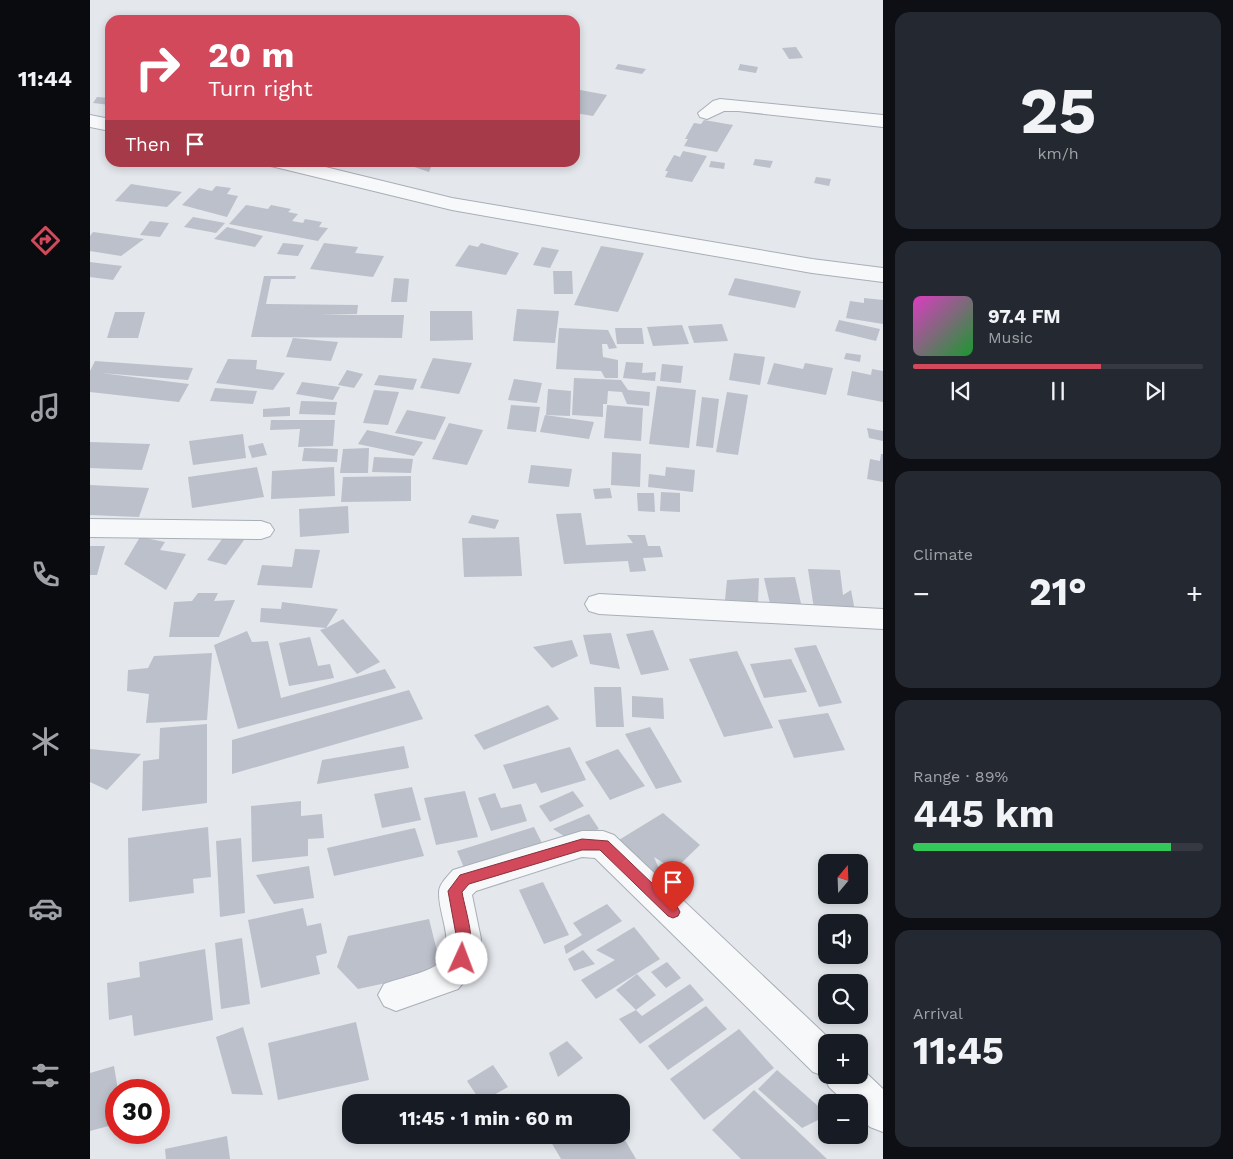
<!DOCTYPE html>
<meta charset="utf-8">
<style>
:root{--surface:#171b24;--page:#242831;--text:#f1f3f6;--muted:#9ea1a6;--line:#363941;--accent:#d1495b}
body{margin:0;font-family:"Work Sans",sans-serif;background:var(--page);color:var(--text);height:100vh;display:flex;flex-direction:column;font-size:19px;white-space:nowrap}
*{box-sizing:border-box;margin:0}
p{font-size:16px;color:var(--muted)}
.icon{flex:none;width:28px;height:28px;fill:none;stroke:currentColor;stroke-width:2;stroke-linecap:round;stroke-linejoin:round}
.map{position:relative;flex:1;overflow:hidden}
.drawer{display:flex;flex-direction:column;gap:12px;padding:12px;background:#0d0f14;width:350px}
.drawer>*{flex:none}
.banner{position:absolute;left:15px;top:15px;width:475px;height:152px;border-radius:15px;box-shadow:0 2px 8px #0003;background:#d1495b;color:#fff;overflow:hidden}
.needle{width:32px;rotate:19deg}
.buttons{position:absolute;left:728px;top:854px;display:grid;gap:10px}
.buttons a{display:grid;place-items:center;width:50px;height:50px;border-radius:10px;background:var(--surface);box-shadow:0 2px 8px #0003;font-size:25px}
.speed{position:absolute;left:15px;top:1079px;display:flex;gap:10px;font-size:25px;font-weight:700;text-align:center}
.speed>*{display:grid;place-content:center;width:65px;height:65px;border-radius:50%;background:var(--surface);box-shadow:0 2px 8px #0003;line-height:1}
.speed .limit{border:8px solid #d22;background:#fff;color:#111}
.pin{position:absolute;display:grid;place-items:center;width:42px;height:42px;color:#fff;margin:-51px -21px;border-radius:50% 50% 50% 0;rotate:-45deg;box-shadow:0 0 5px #0007}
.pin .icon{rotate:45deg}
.me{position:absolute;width:55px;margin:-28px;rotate:2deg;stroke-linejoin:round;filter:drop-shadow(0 0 4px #0008)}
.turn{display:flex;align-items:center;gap:18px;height:105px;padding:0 20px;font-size:22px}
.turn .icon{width:65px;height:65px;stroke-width:2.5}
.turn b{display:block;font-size:35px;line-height:42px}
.then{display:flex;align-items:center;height:48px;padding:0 20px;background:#0003;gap:10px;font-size:19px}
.big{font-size:38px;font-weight:700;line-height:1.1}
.drawer .card{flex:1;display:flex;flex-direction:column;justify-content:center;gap:8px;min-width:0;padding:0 18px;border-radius:15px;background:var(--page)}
.drawer .dial{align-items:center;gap:0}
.dial b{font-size:65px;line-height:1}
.song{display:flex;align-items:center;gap:15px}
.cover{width:60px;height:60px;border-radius:8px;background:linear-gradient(135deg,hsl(310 70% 55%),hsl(130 70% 35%))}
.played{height:5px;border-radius:2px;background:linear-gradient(90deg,var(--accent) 65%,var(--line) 65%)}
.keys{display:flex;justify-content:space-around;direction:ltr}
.heat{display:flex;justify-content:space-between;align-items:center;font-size:28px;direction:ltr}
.charge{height:8px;border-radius:4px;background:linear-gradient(90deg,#34c759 89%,var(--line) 0)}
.trip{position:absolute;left:252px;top:1094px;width:288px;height:50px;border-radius:15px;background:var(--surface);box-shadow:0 2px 8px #0003;font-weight:700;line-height:50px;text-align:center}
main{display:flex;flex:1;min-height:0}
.menu{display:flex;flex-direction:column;width:90px;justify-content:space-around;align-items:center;background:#090b0e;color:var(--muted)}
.menu .icon{width:35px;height:35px}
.menu .active{color:var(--accent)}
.menu b{font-size:22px;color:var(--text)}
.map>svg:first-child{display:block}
.building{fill:#bbc0ca}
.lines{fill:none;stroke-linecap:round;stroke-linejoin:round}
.minor-casing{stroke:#a9aeb7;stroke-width:2}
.minor{fill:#f7f8fa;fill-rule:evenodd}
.route{fill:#d1495b;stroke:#882f3b}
</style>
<main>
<nav class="menu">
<b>11:44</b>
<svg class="icon active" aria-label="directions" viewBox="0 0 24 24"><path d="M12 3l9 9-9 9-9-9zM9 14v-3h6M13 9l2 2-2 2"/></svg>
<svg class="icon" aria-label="music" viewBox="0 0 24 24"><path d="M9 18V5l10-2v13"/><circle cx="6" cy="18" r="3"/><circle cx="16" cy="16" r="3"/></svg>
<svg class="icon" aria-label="phone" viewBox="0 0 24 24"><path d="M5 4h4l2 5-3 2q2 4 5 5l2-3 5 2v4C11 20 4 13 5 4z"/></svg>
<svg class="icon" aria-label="climate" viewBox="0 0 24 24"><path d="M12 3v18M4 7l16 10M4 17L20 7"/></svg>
<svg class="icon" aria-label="car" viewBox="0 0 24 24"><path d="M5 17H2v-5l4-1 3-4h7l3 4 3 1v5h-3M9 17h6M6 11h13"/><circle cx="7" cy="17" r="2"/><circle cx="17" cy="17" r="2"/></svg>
<svg class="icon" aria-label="filters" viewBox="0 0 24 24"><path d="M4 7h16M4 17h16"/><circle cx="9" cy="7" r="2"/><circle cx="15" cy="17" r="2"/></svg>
</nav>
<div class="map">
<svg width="793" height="1159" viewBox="0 0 793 1159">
<rect width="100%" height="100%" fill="#e4e7ec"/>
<g class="building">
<path d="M706,47L713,58L699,59L692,48Z"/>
<path d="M528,64L556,69L552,74L525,69Z"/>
<path d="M650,64L668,67L666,73L648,70Z"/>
<path d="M485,89L517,95L503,116L485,113Z"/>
<path d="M7,97L20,98V105L3,103Z"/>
<path d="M614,120L643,125L627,152L594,146L598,139H595L604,123L611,124Z"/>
<path d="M593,151L617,156L602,182L575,177L578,171H575L584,155L590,157Z"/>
<path d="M665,159L683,161L680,168L663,165Z"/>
<path d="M621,161L635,163L634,169L619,167Z"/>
<path d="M310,162H343L339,172Z"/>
<path d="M726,177L741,179L739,186L724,183Z"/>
<path d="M41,184L92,192L77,207L25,201Z"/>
<path d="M126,186L141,188L137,194L148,196L137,217L92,205L109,188L122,191Z"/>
<path d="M156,205L178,209L181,205L201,209L198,212L208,214L202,221L213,223L215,219L232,222L229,227L238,228L228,241L139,224Z"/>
<path d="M103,217L135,223L126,233L94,227Z"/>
<path d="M60,221L79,223L70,237L50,235Z"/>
<path d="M137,227L173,236L165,247L124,239Z"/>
<path d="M3,232L54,239L31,256L0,251V236Z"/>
<path d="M193,243L214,245L208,256L187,254Z"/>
<path d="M234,243L268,247L265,253L294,256L283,277L220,269Z"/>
<path d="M391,243L429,253L416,275L365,266L379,245L388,247Z"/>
<path d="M511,246L554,253L528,312L484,305Z"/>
<path d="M452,247L469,250L460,268L443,265Z"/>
<path d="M0,262L32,266L23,280L0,277Z"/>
<path d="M463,271H482L483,294H464Z"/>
<path d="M174,276H206L205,279H181L176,304L268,305L267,314L229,315H314L312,338L161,337Z"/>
<path d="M304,278L319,279L317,302H301Z"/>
<path d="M645,278L711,291L705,308L638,295Z"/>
<path d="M774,298L793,300V324L756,318L760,301L774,303Z"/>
<path d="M427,309L469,311L465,343L423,341Z"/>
<path d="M340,311H382L383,340L340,341Z"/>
<path d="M25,312H55L48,338H17Z"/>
<path d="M749,320L790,329L786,341L745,331Z"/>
<path d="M632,324L638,341L604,343L598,326Z"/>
<path d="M592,325L599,344L563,346L557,327Z"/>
<path d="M469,328L518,330L527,348L519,349L517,344H512L513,357L528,360V378H515L511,371L466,369Z"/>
<path d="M525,328H552L554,344H527Z"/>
<path d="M203,338L248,342L241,361L196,357Z"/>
<path d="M644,353L675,357L670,385L639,380Z"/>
<path d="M756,353L771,355L770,362L754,359Z"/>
<path d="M343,358L382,363L369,394L330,388Z"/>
<path d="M138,359L167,360L166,369L195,373L183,390L126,383Z"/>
<path d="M5,361L103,368L98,380L11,373L99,384L89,402L0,392V371Z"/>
<path d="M536,362L553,363L552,373L566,372L565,381L533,378Z"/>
<path d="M684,363L713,369L715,363L743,368L736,395L677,384Z"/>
<path d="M572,364L593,366L591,383L570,381Z"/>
<path d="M782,369L793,371V402L757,395L762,371L781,375Z"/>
<path d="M257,370L273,374L264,388L248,385Z"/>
<path d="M289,375L327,379L323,390L284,385Z"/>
<path d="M484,378L531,380L538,390L560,392L559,406L537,404L532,392L518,391L517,404H513V417L482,415Z"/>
<path d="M424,379L452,383L447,403L418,400Z"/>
<path d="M212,382L250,387L243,400L206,394Z"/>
<path d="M567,386L606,390L599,448L559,444Z"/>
<path d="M125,388L167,391L163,404L120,401Z"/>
<path d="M458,389L481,391L480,416L456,415Z"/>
<path d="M284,390L309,392L298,425L273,423Z"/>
<path d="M637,392L658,395L648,455L626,452Z"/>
<path d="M612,397L629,399L623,448L606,446Z"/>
<path d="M211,401L247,402L245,415L209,414Z"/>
<path d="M421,405L450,407L446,432L417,429Z"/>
<path d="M517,405L553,408L551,441L514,438Z"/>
<path d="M200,407V416L173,417V409Z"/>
<path d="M317,410L356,417L345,440L305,433Z"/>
<path d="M455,415L504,422L499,439L450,432Z"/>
<path d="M181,420H245L243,446L208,447L210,429L180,430Z"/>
<path d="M359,423L393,430L377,465L342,459Z"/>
<path d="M777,428L793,431V441L779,438Z"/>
<path d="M277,430L333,442L324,456L268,444Z"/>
<path d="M153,434L156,458L103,465L99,441Z"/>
<path d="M0,442L60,444L52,470L0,468Z"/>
<path d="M173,443L177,455L162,458L158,446Z"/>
<path d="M214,448L248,449L247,462L212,461Z"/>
<path d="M279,448L278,473H250L253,449Z"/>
<path d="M522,452L551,454L550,487L521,485Z"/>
<path d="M791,454H793V482L777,479L780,459L790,461Z"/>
<path d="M284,457L323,459L321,473L282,472Z"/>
<path d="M441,465L482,469L479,487L438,483Z"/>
<path d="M167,467L174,497L102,508L98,477Z"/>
<path d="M244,467L245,496L181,499L182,471Z"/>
<path d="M576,467L605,470L603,492L558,487L559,474L575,476Z"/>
<path d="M321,476V501L251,502L253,477Z"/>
<path d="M0,485L59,488L49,517L0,515Z"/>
<path d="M520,488L522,498L505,499L503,489Z"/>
<path d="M571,492L590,493V512L570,511Z"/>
<path d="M547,493H564L565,512L548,511Z"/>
<path d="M258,506L259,533L210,537L209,509Z"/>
<path d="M491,513L496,545L543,543L537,535H555L558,546H570L573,557L553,558L556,571L540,572L538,561L474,564L466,514Z"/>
<path d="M382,515L409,520L405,529L378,523Z"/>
<path d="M135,535L154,540L136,565L117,560Z"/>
<path d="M50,537L75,542L70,550L96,554L76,590L34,564Z"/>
<path d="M429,537L432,576L374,577L372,538Z"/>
<path d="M0,546H15L7,575H0Z"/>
<path d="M205,549L230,550L222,588L167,585L172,565L202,567Z"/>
<path d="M718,569L750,570L753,595L761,590L765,611L724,609Z"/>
<path d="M705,577L712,608H681L674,578Z"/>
<path d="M669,578L668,603L635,600L637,580Z"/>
<path d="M108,593H128L124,601L145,600L129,637H79L84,602L102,601Z"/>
<path d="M192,602L248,609L236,628L253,619L290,662L267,674L230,630L236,628L170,622L171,608L191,609Z"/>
<path d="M563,630L579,670L551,675L536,634Z"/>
<path d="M157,631L162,642L178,641L191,698L295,669L306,688L148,729L124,645Z"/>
<path d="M521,633L530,669L500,664L493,635Z"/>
<path d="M220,637L228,666L240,664L244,678L199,686L189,643Z"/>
<path d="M482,640L488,656L462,668L443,647Z"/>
<path d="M726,645L752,703L729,707L704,648Z"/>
<path d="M647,651L683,728L634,737L599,659Z"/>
<path d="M122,653L117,720L56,723L59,694L37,691L38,670L58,668L64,656Z"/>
<path d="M701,659L717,692L674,698L660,664Z"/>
<path d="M504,687H531L534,727H506Z"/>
<path d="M319,690L333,719L142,774V740Z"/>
<path d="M542,696L573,698L574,719L542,717Z"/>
<path d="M458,705L469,719L394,750L384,735Z"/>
<path d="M738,713L755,750L704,758L688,720Z"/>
<path d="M117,724V803L52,811L53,761L69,759L70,728Z"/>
<path d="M560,727L592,782L566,789L535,734Z"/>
<path d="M314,746L319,768L227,784L232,760Z"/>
<path d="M480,747L496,780L451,793L446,783L423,789L413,765Z"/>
<path d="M0,749L51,754L17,790L0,782Z"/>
<path d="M528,749L555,786L520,800L495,762Z"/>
<path d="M322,787L331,820L292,828L284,794Z"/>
<path d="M375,791L388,837L346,845L334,798Z"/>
<path d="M483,791L494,806L460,822L449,806Z"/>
<path d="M405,793L411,808L431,804L437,821L401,831L388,798Z"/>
<path d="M211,801V816L232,814L234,838L218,839V856L162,862L161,806Z"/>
<path d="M573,813L610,845L584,870L564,857L572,876L559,881L524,843Z"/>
<path d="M499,814L509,829L480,840L463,829Z"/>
<path d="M118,827L121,877L103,879L104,893L39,902L38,838Z"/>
<path d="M444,827L453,845L375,870L367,851Z"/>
<path d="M325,828L334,856L244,876L237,848Z"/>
<path d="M151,838L155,913L130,917L126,841Z"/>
<path d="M219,866L224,898L184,904L166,875Z"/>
<path d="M453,882L479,935L454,944L429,890Z"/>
<path d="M517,904L532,921L476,954L474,946L492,935L483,923Z"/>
<path d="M213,908L217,926L231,923L237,953L226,956L230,974L171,988L158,920Z"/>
<path d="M339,919L352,971L268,989L247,967L258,936Z"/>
<path d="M544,927L570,959L506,999L491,980L525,960L506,950Z"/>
<path d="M152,938L160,1004L131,1009L125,943Z"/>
<path d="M115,949L123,1020L44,1036L42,1015L19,1020L17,983L50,977L49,962Z"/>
<path d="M493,950L505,964L484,971L478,959Z"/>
<path d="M577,962L591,978L576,988L561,972Z"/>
<path d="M547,974L566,995L546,1010L552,1016L600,984L614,1000L550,1044L529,1019L546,1010L526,990Z"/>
<path d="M616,1006L637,1029L578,1070L558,1046Z"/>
<path d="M266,1022L279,1080L188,1100L178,1043Z"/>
<path d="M153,1027L173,1095L142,1094L126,1037Z"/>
<path d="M649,1029L684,1068L614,1120L580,1079Z"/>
<path d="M477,1041L493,1058L468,1077L459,1053Z"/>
<path d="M403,1065L418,1087L391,1102L377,1081Z"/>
<path d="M24,1066L28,1090L26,1124L0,1131V1073Z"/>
<path d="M687,1070L736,1113V1116L712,1128L668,1089Z"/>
<path d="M664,1090L737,1159H651L622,1130Z"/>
<path d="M457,1135H532L546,1159H471Z"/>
<path d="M137,1136L140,1159H76L75,1149Z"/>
</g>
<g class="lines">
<g class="minor-casing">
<g id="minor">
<path d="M630,99L793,115V127L648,111H634L617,119L610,117L608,113L623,101Z"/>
<path d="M0,115L20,119V131L0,127Z"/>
<path d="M178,162H215L362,198L722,259L793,268V282L722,273L362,210L181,166Z"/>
<path d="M0,519L171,521L180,524L184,530L180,536L171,539L0,537Z"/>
<path d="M509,594L793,609V629L509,614L499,611L495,604L499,597Z"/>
<path d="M492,831H513L524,835L743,1042H736V1075H769V1066L793,1089V1132L780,1127L769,1116V1102H755L739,1087L734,1076L723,1072L505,858L492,857L386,891L382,895L391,939L389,959L384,970L368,989L306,1011L294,1006L288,995L294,984C307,979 335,973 345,966C369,947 348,917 349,892C349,884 358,876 363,870Z"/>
</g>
</g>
<use href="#minor" class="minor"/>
</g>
<path class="route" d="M492,839L518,841L588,908L590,912L588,916L583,918L578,916L510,850H492L379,884L372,892C376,914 387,943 377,963L372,965L367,963L365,959L367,940L358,891L370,875Z"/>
</svg>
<div class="buttons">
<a><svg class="needle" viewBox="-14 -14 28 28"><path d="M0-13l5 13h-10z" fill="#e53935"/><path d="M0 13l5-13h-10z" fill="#9ea1a6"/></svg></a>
<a><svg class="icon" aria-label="sound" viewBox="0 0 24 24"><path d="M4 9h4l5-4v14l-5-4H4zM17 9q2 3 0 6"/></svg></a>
<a><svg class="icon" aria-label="search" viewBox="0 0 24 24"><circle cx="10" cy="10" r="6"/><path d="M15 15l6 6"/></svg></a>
<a>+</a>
<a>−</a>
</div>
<div class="speed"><div class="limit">30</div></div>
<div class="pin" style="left:583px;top:912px;background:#d93025"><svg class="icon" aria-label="arrive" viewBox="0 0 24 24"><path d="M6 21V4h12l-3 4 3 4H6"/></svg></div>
<svg class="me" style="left:372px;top:959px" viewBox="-20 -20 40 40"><circle r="19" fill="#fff"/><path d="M0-13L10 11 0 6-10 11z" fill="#d1495b"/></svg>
<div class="trip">11:45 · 1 min · 60 m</div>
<div class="banner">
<div class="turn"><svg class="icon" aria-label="right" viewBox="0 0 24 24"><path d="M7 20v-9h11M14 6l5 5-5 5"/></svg><div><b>20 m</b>Turn right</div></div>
<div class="then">Then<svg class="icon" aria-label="arrive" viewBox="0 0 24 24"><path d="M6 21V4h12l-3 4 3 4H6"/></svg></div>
</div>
</div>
<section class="drawer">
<div class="card dial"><b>25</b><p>km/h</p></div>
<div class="card">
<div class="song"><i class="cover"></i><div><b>97.4 FM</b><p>Music</p></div></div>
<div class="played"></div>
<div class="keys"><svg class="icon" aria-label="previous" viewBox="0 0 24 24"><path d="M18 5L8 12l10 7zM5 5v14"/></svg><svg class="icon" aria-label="pause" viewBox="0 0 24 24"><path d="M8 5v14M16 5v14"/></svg><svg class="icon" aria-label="next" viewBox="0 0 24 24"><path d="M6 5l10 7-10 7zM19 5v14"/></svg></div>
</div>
<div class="card"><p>Climate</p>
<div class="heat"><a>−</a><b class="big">21°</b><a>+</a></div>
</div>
<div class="card"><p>Range · 89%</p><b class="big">445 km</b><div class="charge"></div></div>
<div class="card"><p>Arrival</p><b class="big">11:45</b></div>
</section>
</main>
